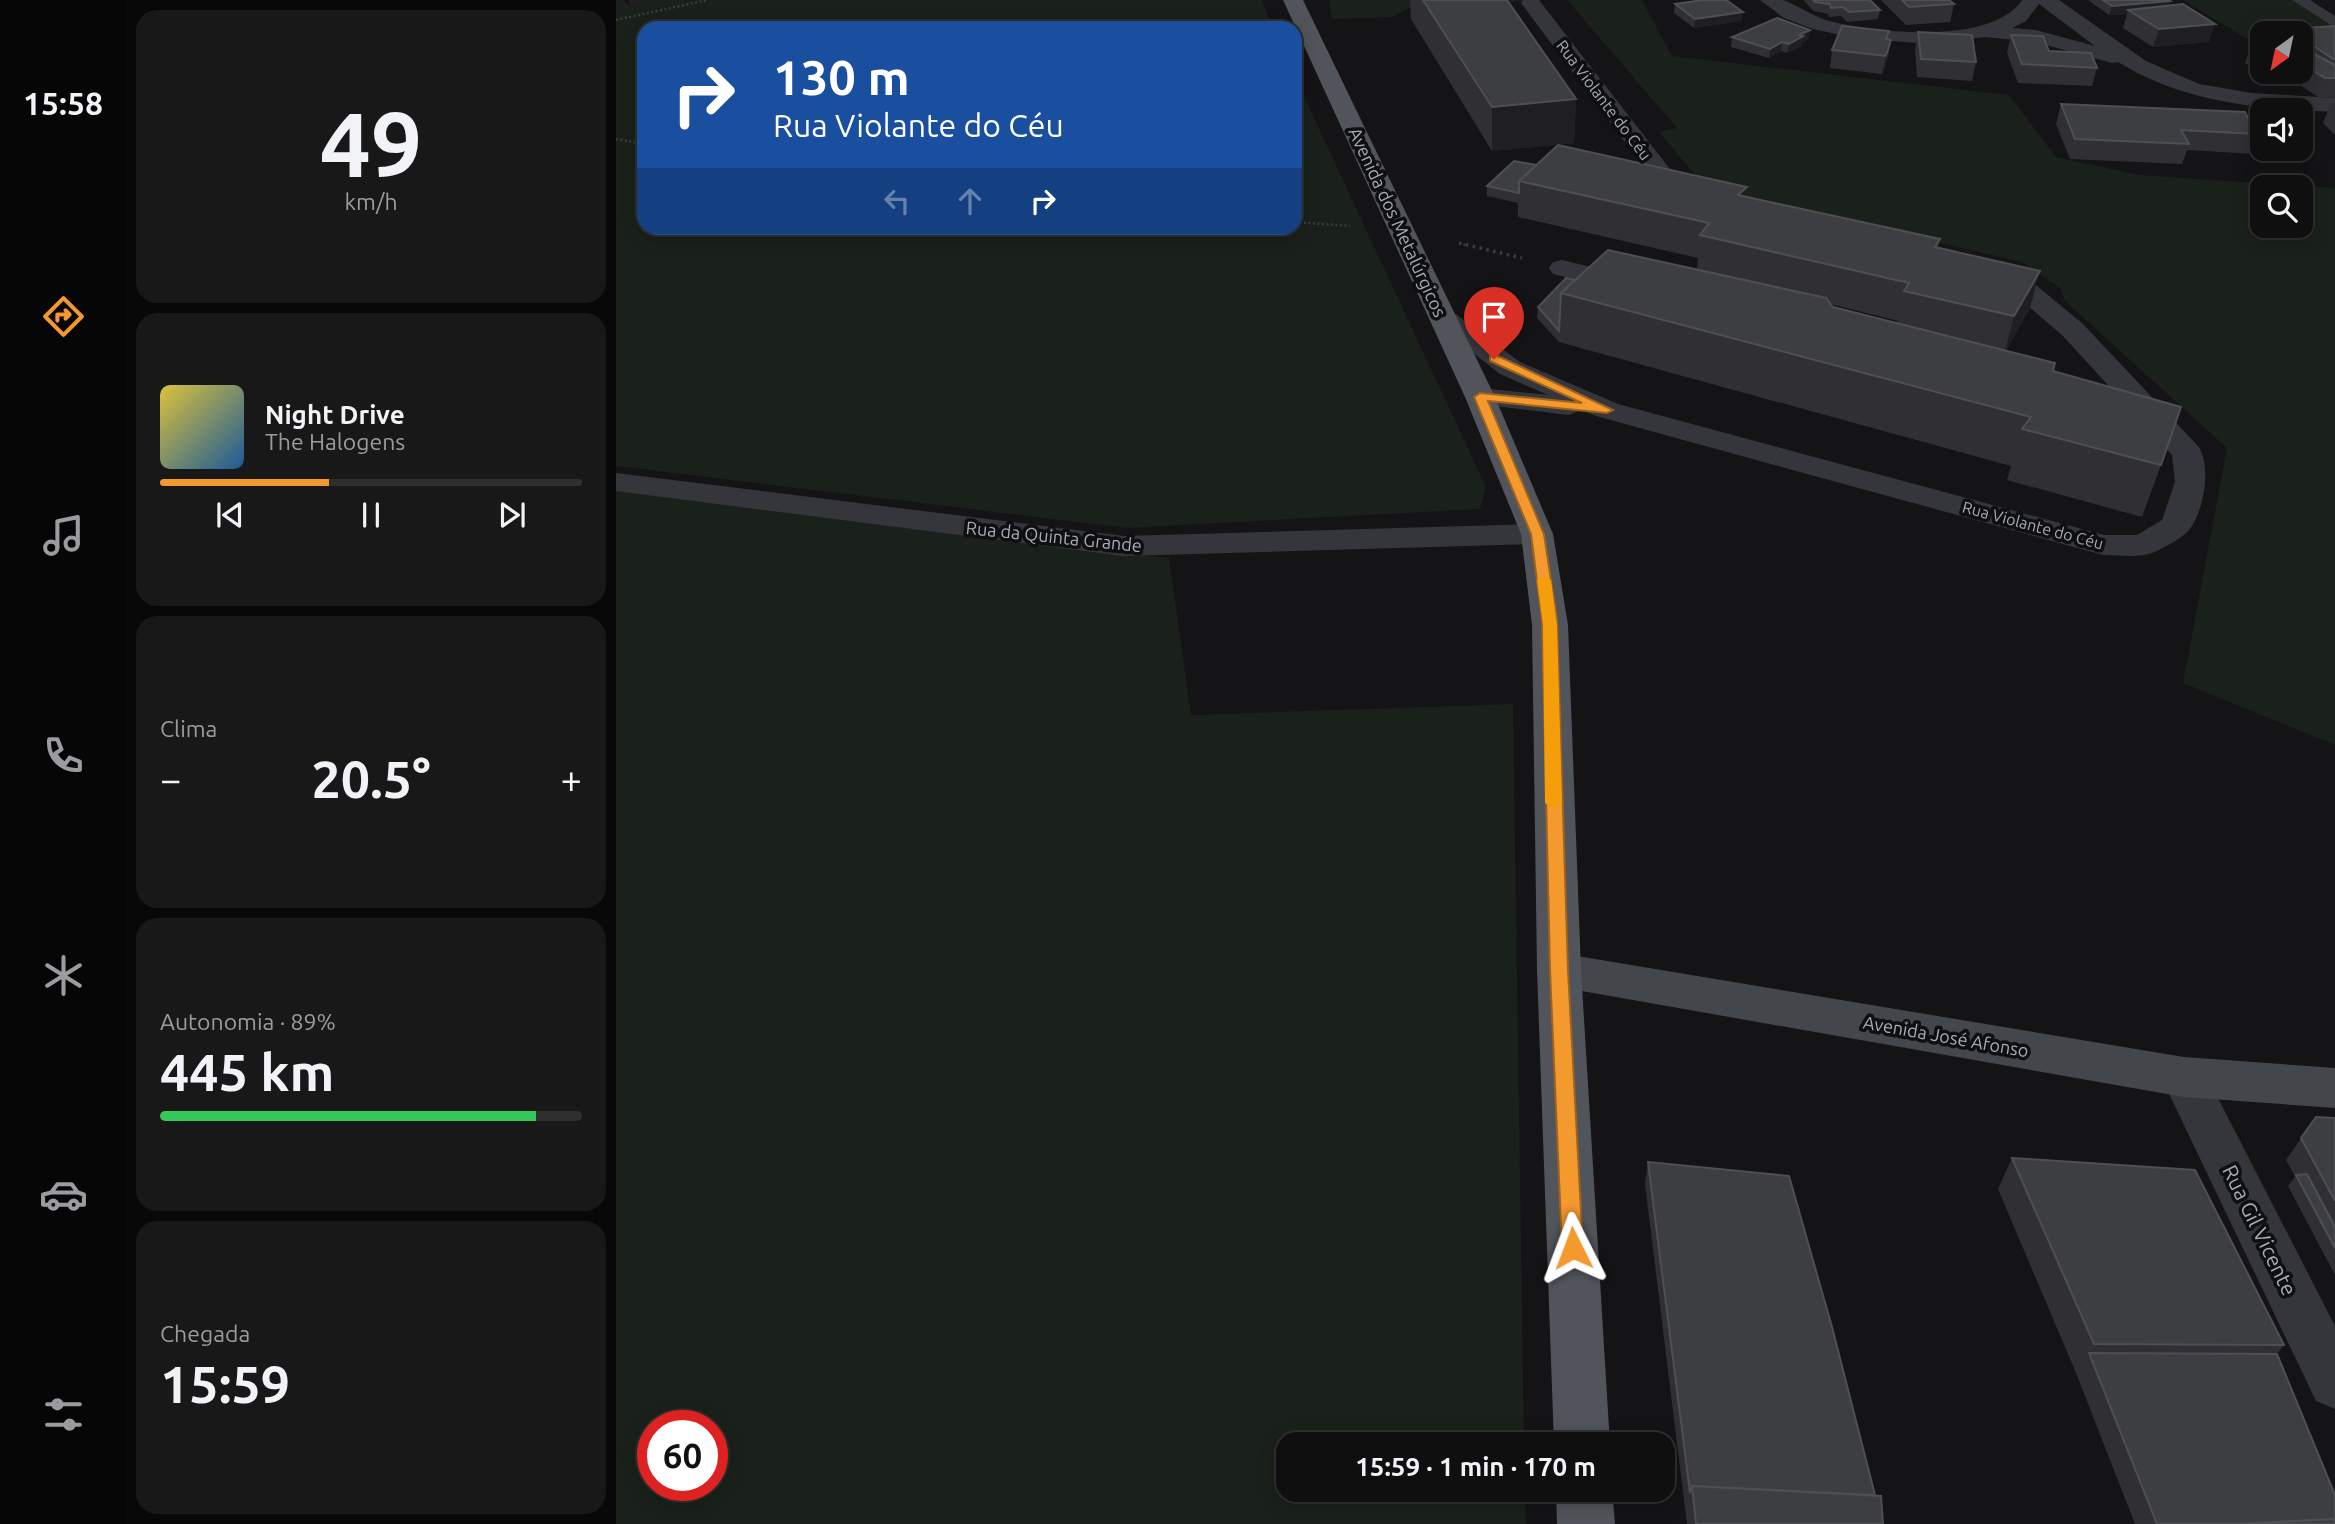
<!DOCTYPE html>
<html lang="pt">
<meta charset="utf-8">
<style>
:root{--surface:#0f0f10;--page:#181819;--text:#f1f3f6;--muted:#9b9c9f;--line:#2f2f30;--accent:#f4992e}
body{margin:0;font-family:Ubuntu,sans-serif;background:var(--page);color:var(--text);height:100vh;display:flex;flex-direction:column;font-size:26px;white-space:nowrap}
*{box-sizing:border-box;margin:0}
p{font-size:23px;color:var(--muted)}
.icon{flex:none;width:38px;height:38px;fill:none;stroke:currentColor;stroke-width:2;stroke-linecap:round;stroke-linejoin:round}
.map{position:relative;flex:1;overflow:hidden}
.panel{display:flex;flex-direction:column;gap:10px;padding:10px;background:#080809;width:490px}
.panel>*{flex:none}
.guide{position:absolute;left:21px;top:21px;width:665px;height:214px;border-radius:21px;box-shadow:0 4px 18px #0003,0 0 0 2px var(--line);background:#1a4fa0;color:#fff;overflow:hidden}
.needle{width:46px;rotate:213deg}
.controls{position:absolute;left:1634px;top:21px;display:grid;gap:14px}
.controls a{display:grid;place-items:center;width:63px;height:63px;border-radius:14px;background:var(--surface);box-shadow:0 4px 18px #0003,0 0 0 2px var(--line);font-size:35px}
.speed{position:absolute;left:21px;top:1410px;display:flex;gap:14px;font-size:35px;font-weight:700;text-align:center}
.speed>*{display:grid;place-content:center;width:91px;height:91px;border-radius:50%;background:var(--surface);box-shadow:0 4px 18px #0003,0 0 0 2px var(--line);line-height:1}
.speed .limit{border:10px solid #d22;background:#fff;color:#111}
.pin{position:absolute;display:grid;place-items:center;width:60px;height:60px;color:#fff;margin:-72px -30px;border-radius:50% 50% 50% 0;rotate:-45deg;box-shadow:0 0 7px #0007}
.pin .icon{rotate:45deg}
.me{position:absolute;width:77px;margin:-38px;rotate:357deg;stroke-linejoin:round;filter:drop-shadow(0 0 5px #0008)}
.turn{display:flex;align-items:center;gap:24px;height:147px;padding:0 21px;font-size:32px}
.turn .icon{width:91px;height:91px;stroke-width:2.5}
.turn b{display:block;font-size:49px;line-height:60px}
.lanes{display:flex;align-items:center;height:66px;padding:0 21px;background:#0003;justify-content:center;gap:35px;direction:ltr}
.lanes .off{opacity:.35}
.big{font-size:52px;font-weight:600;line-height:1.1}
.panel .widget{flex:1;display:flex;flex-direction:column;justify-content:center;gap:10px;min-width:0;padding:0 24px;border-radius:21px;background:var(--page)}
.panel .dial{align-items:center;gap:0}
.dial b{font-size:91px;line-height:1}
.song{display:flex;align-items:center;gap:21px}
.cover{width:84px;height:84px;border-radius:10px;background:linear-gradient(135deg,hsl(50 70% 55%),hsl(210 70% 35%))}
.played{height:7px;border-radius:4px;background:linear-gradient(90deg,var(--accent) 40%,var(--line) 40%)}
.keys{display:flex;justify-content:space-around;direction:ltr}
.heat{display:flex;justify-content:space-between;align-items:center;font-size:38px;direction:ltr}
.charge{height:10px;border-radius:5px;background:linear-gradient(90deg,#34c759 89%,var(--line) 0)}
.trip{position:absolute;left:660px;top:1432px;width:399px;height:70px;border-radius:21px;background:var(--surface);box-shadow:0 4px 18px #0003,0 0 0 2px var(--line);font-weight:600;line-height:70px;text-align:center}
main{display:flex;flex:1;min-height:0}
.tab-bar{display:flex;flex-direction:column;width:126px;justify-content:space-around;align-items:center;background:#060606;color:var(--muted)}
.tab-bar .icon{width:49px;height:49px}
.tab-bar .current{color:var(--accent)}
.tab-bar b{font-size:32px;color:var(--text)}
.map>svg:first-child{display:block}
.green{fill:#1a201a;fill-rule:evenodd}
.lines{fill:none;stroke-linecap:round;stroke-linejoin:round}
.path-far1{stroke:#3b3d42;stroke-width:2.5;stroke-dasharray:2 2.5;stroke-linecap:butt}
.path{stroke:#3b3d42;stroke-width:3.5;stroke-dasharray:2.5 4.5;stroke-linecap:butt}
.lane{fill:#35363b;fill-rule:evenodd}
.street{fill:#35363b;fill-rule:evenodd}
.secondary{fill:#43464b;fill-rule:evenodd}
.primary{fill:#51545a;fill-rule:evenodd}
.wall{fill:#303034;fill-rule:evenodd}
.shaded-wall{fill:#1f1f22}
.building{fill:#3c3e42;stroke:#4d4f54;stroke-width:2}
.route{fill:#f4992e;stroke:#9f631e;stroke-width:2}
.slow{fill:#f59e0b}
.labels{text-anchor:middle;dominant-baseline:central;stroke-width:7;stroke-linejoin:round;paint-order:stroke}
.far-street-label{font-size:16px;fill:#a5acb6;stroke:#0f0f11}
.street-label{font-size:18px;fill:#a5acb6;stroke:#0f0f11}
.near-street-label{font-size:21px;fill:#a5acb6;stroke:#0f0f11}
</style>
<main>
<nav class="tab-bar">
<b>15:58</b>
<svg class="icon current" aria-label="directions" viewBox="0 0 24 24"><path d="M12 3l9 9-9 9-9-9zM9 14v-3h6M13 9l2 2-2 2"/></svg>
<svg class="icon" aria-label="music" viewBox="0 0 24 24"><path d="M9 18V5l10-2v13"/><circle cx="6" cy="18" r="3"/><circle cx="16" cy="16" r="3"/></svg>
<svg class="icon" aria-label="phone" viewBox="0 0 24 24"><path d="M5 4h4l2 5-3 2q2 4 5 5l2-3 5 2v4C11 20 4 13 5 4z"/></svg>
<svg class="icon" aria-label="climate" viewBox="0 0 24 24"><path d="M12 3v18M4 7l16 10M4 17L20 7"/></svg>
<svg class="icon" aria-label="car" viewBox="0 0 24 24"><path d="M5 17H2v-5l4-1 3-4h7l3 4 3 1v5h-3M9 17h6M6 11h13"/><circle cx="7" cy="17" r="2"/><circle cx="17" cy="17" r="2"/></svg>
<svg class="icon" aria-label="filters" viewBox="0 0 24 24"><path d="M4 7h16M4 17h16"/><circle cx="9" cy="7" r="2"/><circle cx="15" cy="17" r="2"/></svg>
</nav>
<section class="panel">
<div class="widget dial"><b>49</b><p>km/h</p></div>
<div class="widget">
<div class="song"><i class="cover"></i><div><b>Night Drive</b><p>The Halogens</p></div></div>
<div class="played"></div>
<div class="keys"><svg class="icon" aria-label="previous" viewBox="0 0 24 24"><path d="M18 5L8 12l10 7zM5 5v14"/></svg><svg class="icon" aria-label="pause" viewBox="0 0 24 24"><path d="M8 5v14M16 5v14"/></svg><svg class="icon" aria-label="next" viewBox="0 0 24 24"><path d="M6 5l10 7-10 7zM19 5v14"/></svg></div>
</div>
<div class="widget"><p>Clima</p>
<div class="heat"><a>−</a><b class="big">20.5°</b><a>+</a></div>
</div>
<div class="widget"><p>Autonomia · 89%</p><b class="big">445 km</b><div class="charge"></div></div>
<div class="widget"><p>Chegada</p><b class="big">15:59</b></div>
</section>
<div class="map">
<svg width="1719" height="1524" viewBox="0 0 1719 1524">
<rect width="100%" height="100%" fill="#141416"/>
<g class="green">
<path d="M39,0H645L658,28H28V228H679V77L870,487L864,509L511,528L0,466V4L9,2L14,6Z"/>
<path d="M713,0H927L793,8L776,17L716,19Z"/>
<path d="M951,0H1026L1056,56L1393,95L1440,157L1523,175L1719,188V745L1567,683L1611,448L1450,302L1444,288L1406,262L1091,189L1043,132L1061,128ZM1647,187H1685V226H1647Z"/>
<path d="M1567,0H1677L1719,29L1647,33V42H1636Z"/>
<path d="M0,490L451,548L553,558L575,715L897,704L908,1444H672V1489H909L910,1524H0ZM37,1426H96V1486H37Z"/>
</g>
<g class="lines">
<g class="path-far1">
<path d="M0,20L91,0"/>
<path d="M0,139L28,144"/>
<path d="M679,222L734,226"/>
<path d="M843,243L850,245"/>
</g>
<path class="path" d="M843,243L906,258"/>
<path class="lane" d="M1676,0H1694L1719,16V28Z"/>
<g class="street">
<path d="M907,0H923L1071,191L1074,196L1071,201L1062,203L1053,201L908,7L905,3Z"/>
<path d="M1144,0C1151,0 1159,0 1166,0C1176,2 1197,16 1210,20C1257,33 1376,46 1406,0H1443L1530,61L1583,84L1636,93L1719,98V112C1643,109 1568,103 1502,62L1496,63L1419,42L1369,37L1314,44L1239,38L1197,29L1168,18ZM1423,4L1479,46L1420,30L1396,28L1410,21Z"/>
<path d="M1375,259L1403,271L1467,324L1582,446C1596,466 1588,511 1573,530C1566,538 1547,549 1536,553C1521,558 1503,555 1487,555L980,416L965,410L953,415L854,403L849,397L854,391L864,388L932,395L884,374L813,318L817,312L827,310L837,312L904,362L1002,404L1488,535H1521L1546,520L1559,482L1556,455L1447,336L1385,283L1366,273L1362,267L1366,261Z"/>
<path d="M946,260L1025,279L1029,285L1025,291L1016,293L937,274L933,268L937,262Z"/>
<path d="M0,473L508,536L921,524L933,527L937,534L933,541L921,544L508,556L0,491Z"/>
<path d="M1568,1057L1584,1063L1719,1326V1409L1700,1401L1545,1077L1552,1063Z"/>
</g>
<path class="secondary" d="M943,953L1568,1057L1719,1068V1108L1568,1097L943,987L928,982L921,970L928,958Z"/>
<g class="primary">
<path d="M667,0H687L879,397L937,534L952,625L965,970L994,1444H938L921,970L916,625L905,534L849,397Z"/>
<path d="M940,1489H996L999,1524H941Z"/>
</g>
</g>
<g class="wall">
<path d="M794,0H891L960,99L958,143L876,151L795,19Z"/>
<path d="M1188,0H1197L1264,10L1262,19L1231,22L1225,16L1213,17L1212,14L1198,11L1188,1Z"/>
<path d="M1265,0H1333L1338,4L1334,22L1290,25Z"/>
<path d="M1472,0H1552L1554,1L1552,6L1593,42L1537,47L1507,28L1511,14L1493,15Z"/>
<path d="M1059,4L1126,21L1078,28L1058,13Z"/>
<path d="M1719,26V98L1702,97L1664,72H1685V33H1657L1658,30Z"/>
<path d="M1194,30L1192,39L1186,42V46L1171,53L1165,51L1153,58L1115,47L1116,37Z"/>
<path d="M1273,31L1272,39L1275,40L1272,58L1266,74L1214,68L1216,50Z"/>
<path d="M1302,32L1360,62L1356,81L1301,77L1299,50Z"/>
<path d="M1395,35L1433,51L1481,68L1476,86L1402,83L1391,53Z"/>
<path d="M1635,45H1647V71H1642L1629,63Z"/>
<path d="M1715,103H1719V135L1707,123Z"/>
<path d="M1445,104L1634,122L1647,129V149H1685V134L1695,147L1691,157L1571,150L1566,164L1454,159L1440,124Z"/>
<path d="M920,165L1130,197L1324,239L1322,247L1414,308L1390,351L1437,371L1545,465L1526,517L1391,480L1395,466L943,342L921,318L922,307L959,280L1081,269L1082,258L902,217V203L871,196V186ZM1215,304L1282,321L1281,324L1217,307Z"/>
<path d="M1700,1117L1719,1118V1275L1672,1186L1679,1177L1670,1160Z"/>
<path d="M1396,1158L1668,1345L1661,1354L1719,1524H1519L1460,1373L1382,1189Z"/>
<path d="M1032,1162L1267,1524H1071L1029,1184Z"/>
</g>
<g class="shaded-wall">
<path d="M0,0H8L9,2L0,4Z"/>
<path d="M12,0H39L14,6Z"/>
<path d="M1554,1L1551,10H1512L1511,14L1493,15L1496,6Z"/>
<path d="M1127,12L1126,21L1078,28L1079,19Z"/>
<path d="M1599,24L1593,42L1537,47L1543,29Z"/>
<path d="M1194,30L1192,39L1186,42V46L1171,53L1173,44L1183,35Z"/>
<path d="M1275,40L1272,58L1266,74L1270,56Z"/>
<path d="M1166,42L1165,51L1153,58L1154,49Z"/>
<path d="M1647,58V71H1642Z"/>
<path d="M960,99L958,143L876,151V107Z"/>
<path d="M1131,187L1127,223L1122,195Z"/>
<path d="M1424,271L1414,308L1388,354L1398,316Z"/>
</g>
<g class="building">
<path d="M807,0H891L960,99L876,107Z"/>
<path d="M1087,0H1110L1127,12L1079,19L1059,4Z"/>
<path d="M1197,0H1254L1264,10L1233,12L1227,7L1215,8L1214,4L1199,2Z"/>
<path d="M1286,0H1333L1338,4L1293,7Z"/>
<path d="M1487,0H1552L1554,1L1496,6Z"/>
<path d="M1567,4L1599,24L1543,29L1512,10Z"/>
<path d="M1161,18L1194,30L1183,35L1187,36L1173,44L1166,42L1154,49L1116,37Z"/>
<path d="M1226,26L1273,31L1270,39L1275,40L1270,56L1216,50Z"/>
<path d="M1719,26V59H1717L1695,44H1685V33H1664L1658,30Z"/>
<path d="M1302,32L1356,35L1360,62L1305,59Z"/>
<path d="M1395,35L1427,36L1433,51L1475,53L1481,68L1406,64Z"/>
<path d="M1635,45H1647V52Z"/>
<path d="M1685,47L1719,65V78H1709L1685,63Z"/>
<path d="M1445,104L1629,112L1640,134L1565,130L1573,144L1459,139Z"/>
<path d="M1634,122L1644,123L1647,129V144L1636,143L1640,134Z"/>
<path d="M1685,134H1688L1695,147L1685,146Z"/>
<path d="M942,145L1131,187L1122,195L1324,239L1319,247L1424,271L1398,316L1288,291L1293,283L1084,235L1093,223L903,181Z"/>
<path d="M898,161L920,165L903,181V193L871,186Z"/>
<path d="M992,250L1210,298L1217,307L1439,363L1437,371L1565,407L1545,465L1406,429L1415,417L945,293Z"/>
<path d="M950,278L959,280L945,293L943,331L922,307Z"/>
<path d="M1700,1117L1719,1118V1201L1685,1138Z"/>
<path d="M1396,1158L1579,1170L1668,1345L1478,1344Z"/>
<path d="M1032,1162L1173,1176L1216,1327L1259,1495L1076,1486L1074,1493Z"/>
<path d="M1691,1174L1719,1227V1248L1680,1175Z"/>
<path d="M1473,1353L1661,1354L1719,1495V1519L1622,1524H1541Z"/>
<path d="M1076,1486L1265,1496L1267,1524H1080Z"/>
<path d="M1719,1519V1524H1622Z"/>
</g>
<path class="route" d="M874,356H882L997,410L991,413L872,401L928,534L941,620L952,970L967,1248L964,1255L957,1258L949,1255L946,1248L934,970L926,620L915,534L858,397L864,393L966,403L874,361Z"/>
<path class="slow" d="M928,576L935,580L941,625L946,803L938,809L929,803L927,625L921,580Z"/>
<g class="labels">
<g class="far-street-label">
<text transform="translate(988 100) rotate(53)">Rua Violante do Céu</text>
<text transform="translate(1417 525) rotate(15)">Rua Violante do Céu</text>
</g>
<g class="street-label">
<text transform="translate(782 222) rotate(65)">Avenida dos Metalúrgicos</text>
<text transform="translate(438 536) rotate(6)">Rua da Quinta Grande</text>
<text transform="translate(1330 1036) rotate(10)">Avenida José Afonso</text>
</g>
<g class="near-street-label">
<text transform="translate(1644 1230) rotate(64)">Rua Gil Vicente</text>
</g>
</g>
</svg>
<div class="controls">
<a><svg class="needle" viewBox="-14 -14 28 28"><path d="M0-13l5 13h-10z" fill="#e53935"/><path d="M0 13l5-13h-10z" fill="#9b9c9f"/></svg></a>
<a><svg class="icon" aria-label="sound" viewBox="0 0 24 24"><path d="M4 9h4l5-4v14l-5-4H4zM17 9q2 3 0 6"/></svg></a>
<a><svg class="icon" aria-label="search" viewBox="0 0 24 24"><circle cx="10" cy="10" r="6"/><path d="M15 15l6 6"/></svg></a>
</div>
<div class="speed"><div class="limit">60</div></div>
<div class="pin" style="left:878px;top:359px;background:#d93025"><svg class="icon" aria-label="arrive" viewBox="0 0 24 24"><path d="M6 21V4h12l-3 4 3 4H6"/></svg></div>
<svg class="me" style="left:957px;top:1248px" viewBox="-20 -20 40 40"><path d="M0-17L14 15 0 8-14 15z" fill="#f4992e" stroke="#fff" stroke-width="4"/></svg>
<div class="trip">15:59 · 1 min · 170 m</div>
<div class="guide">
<div class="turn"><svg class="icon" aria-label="right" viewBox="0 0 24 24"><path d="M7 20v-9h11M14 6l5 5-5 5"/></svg><div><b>130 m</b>Rua Violante do Céu</div></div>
<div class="lanes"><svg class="icon off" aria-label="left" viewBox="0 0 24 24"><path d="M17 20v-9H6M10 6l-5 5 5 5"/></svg><svg class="icon off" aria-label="ahead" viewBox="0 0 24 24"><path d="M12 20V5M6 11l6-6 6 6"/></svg><svg class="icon" aria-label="right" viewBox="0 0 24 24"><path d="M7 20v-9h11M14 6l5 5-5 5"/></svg></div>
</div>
</div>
</main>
